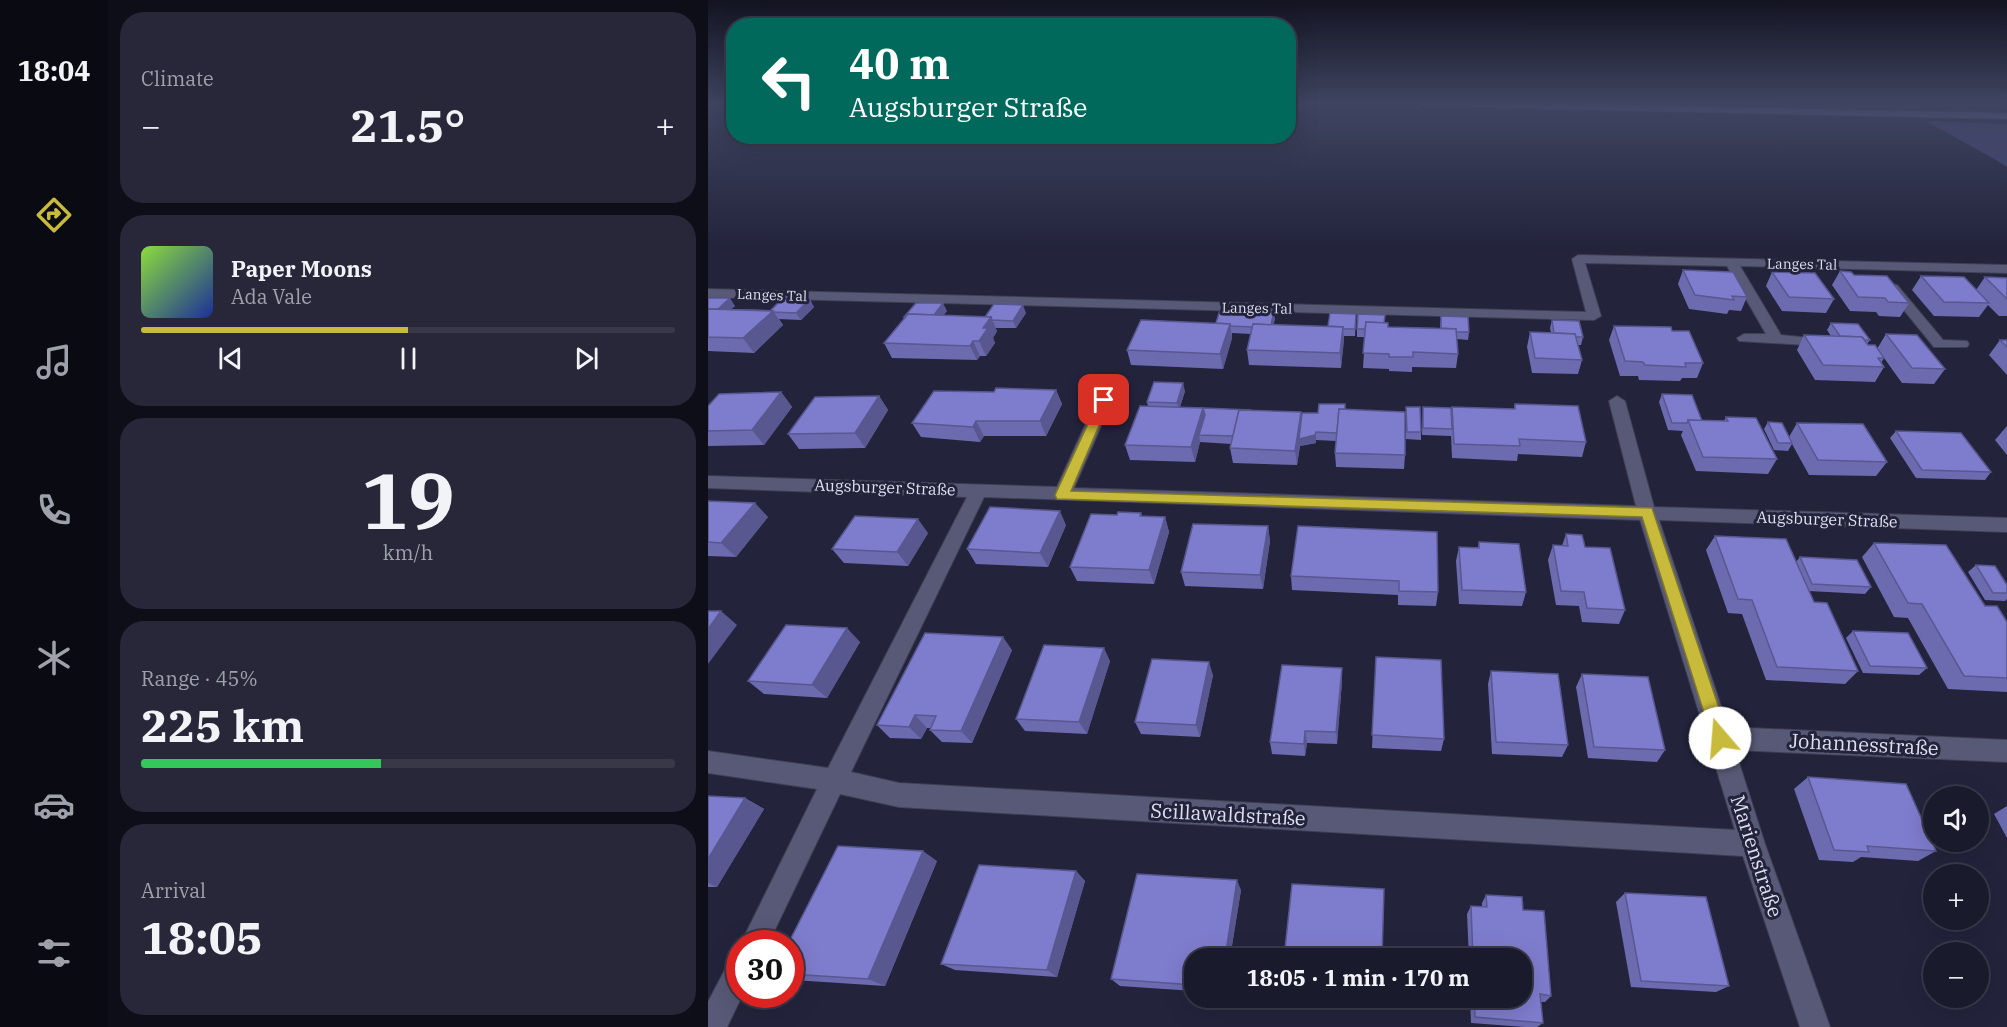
<!DOCTYPE html>
<meta charset="utf-8">
<style>
:root{--surface:#1a1a2d;--page:#272739;--text:#f1f3f6;--muted:#9fa1aa;--line:#383849;--accent:#c8bb3b}
body{margin:0;font-family:"IBM Plex Serif",serif;background:var(--page);color:var(--text);height:100vh;display:flex;flex-direction:column;font-size:22px;white-space:nowrap}
*{box-sizing:border-box;margin:0}
p{font-size:20px;color:var(--muted)}
.icon{flex:none;width:33px;height:33px;fill:none;stroke:currentColor;stroke-width:2;stroke-linecap:round;stroke-linejoin:round}
.map{position:relative;flex:1;overflow:hidden}
.sheet{display:flex;flex-direction:column;gap:12px;padding:12px;background:#0e0e19;width:600px}
.sheet>*{flex:none}
.top-card{position:absolute;left:18px;top:18px;width:570px;height:126px;border-radius:24px;box-shadow:0 6px 24px #0002,0 0 0 2px var(--line);background:#00695c;color:#fff;overflow:hidden}
.fabs{position:absolute;left:1215px;top:786px;display:grid;gap:12px}
.fabs a{display:grid;place-items:center;width:66px;height:66px;border-radius:50%;background:var(--surface);box-shadow:0 6px 24px #0002,0 0 0 2px var(--line);font-size:30px}
.speed{position:absolute;left:18px;top:930px;display:flex;gap:12px;font-size:30px;font-weight:700;text-align:center}
.speed>*{display:grid;place-content:center;width:78px;height:78px;border-radius:50%;background:var(--surface);box-shadow:0 6px 24px #0002,0 0 0 2px var(--line);line-height:1}
.speed .limit{border:9px solid #d22;background:#fff;color:#111}
.pin{position:absolute;display:grid;place-items:center;width:51px;height:51px;color:#fff;margin:-26px;border-radius:12px;box-shadow:0 3px 9px #0006}
.me{position:absolute;width:66px;margin:-33px;rotate:342deg;stroke-linejoin:round;filter:drop-shadow(0 0 4px #0008)}
.turn{display:flex;align-items:center;gap:21px;height:126px;padding:0 24px;font-size:27px}
.turn .icon{width:78px;height:78px;stroke-width:2.5}
.turn b{display:block;font-size:42px;line-height:51px}
.big{font-size:45px;font-weight:700;line-height:1.1}
.sheet .widget{flex:1;display:flex;flex-direction:column;justify-content:center;gap:9px;min-width:0;padding:0 21px;border-radius:24px;background:var(--page)}
.sheet .dial{align-items:center;gap:0}
.dial b{font-size:78px;line-height:1}
.song{display:flex;align-items:center;gap:18px}
.cover{width:72px;height:72px;border-radius:9px;background:linear-gradient(135deg,hsl(90 70% 55%),hsl(230 70% 35%))}
.played{height:6px;border-radius:3px;background:linear-gradient(90deg,var(--accent) 50%,var(--line) 50%)}
.keys{display:flex;justify-content:space-around;direction:ltr}
.heat{display:flex;justify-content:space-between;align-items:center;font-size:33px;direction:ltr}
.charge{height:9px;border-radius:4px;background:linear-gradient(90deg,#34c759 45%,var(--line) 0)}
.trip{position:absolute;left:476px;top:948px;width:348px;height:60px;border-radius:24px;background:var(--surface);box-shadow:0 6px 24px #0002,0 0 0 2px var(--line);font-weight:700;line-height:60px;text-align:center}
main{display:flex;flex:1;min-height:0}
.menu{display:flex;flex-direction:column;width:108px;justify-content:space-around;align-items:center;background:#0a0a12;color:var(--muted)}
.menu .icon{width:42px;height:42px}
.menu .on{color:var(--accent)}
.menu b{font-size:27px;color:var(--text)}
.map>svg:first-child{display:block}
.green{fill:#48467c}
.lines{fill:none;stroke-linecap:round;stroke-linejoin:round}
.minor-casing{stroke:#3f3e53;stroke-width:2}
.major-casing{stroke:#3f3e53;stroke-width:2}
.minor{fill:#585976;fill-rule:evenodd}
.major{fill:#7e7ebf;fill-rule:evenodd}
.wall{fill:#6c6bb0}
.shaded-wall{fill:#585790}
.building{fill:#7e7ccd;stroke:#585790;stroke-width:1.5}
.route{fill:#c8bb3b;stroke:#827a26;stroke-width:1.5}
.labels{text-anchor:middle;dominant-baseline:central;stroke-width:6;stroke-linejoin:round;paint-order:stroke}
.far-street-label{font-size:14px;fill:#dedff0;stroke:#23233c}
.street-label{font-size:16px;fill:#dedff0;stroke:#23233c}
.near-street-label{font-size:20px;fill:#dedff0;stroke:#23233c}
</style>
<main>
<nav class="menu">
<b>18:04</b>
<svg class="icon on" aria-label="directions" viewBox="0 0 24 24"><path d="M12 3l9 9-9 9-9-9zM9 14v-3h6M13 9l2 2-2 2"/></svg>
<svg class="icon" aria-label="music" viewBox="0 0 24 24"><path d="M9 18V5l10-2v13"/><circle cx="6" cy="18" r="3"/><circle cx="16" cy="16" r="3"/></svg>
<svg class="icon" aria-label="phone" viewBox="0 0 24 24"><path d="M5 4h4l2 5-3 2q2 4 5 5l2-3 5 2v4C11 20 4 13 5 4z"/></svg>
<svg class="icon" aria-label="climate" viewBox="0 0 24 24"><path d="M12 3v18M4 7l16 10M4 17L20 7"/></svg>
<svg class="icon" aria-label="car" viewBox="0 0 24 24"><path d="M5 17H2v-5l4-1 3-4h7l3 4 3 1v5h-3M9 17h6M6 11h13"/><circle cx="7" cy="17" r="2"/><circle cx="17" cy="17" r="2"/></svg>
<svg class="icon" aria-label="filters" viewBox="0 0 24 24"><path d="M4 7h16M4 17h16"/><circle cx="9" cy="7" r="2"/><circle cx="15" cy="17" r="2"/></svg>
</nav>
<section class="sheet">
<div class="widget"><p>Climate</p>
<div class="heat"><a>−</a><b class="big">21.5°</b><a>+</a></div>
</div>
<div class="widget">
<div class="song"><i class="cover"></i><div><b>Paper Moons</b><p>Ada Vale</p></div></div>
<div class="played"></div>
<div class="keys"><svg class="icon" aria-label="previous" viewBox="0 0 24 24"><path d="M18 5L8 12l10 7zM5 5v14"/></svg><svg class="icon" aria-label="pause" viewBox="0 0 24 24"><path d="M8 5v14M16 5v14"/></svg><svg class="icon" aria-label="next" viewBox="0 0 24 24"><path d="M6 5l10 7-10 7zM19 5v14"/></svg></div>
</div>
<div class="widget dial"><b>19</b><p>km/h</p></div>
<div class="widget"><p>Range · 45%</p><b class="big">225 km</b><div class="charge"></div></div>
<div class="widget"><p>Arrival</p><b class="big">18:05</b></div>
</section>
<div class="map">
<svg width="1299" height="1027" viewBox="0 0 1299 1027">
<rect width="100%" height="100%" fill="#23233c"/>
<path class="green" d="M1218,121L1299,124V167L1288,160Z"/>
<g class="lines">
<g class="minor-casing">
<g id="minor">
<path d="M870,255L1299,265V273L1032,266L1073,335L1103,338L1105,341L1103,344L1098,345L1031,341L1029,338L1036,334H1058L1019,266L877,263L893,316L886,320L0,297V289L878,312L864,259Z"/>
<path d="M1184,284L1189,285L1235,340L1259,341L1261,344L1259,347H1226L1178,288Z"/>
<path d="M396,396L404,401L366,488L928,506L901,401L909,396L917,401L946,507L1299,518V532L951,520L1020,727L1299,740V762L1027,750L1057,844L1122,1027H1092L1035,856L191,807L132,794L60,944L32,945L109,789L0,773V751L120,768L259,497L0,488V476L349,487L388,401ZM276,497L932,520L1027,830L191,783L143,772Z"/>
<path d="M32,956V994H35L19,1027H0V1002L22,960Z"/>
</g>
</g>
<g class="major-casing">
<path id="major" d="M711,103H821L1299,113V119L715,106Z"/>
</g>
<use href="#minor" class="minor"/>
<use href="#major" class="major"/>
</g>
<g class="wall">
<path d="M975,270L1039,297L1033,311L1021,310L1019,314L981,309L970,284Z"/>
<path d="M1132,271L1146,275L1201,303L1192,317L1171,316L1168,312L1142,311L1124,285Z"/>
<path d="M1064,272L1126,299L1118,313L1074,311L1058,286Z"/>
<path d="M1213,276L1268,290L1277,277L1299,278V316H1291L1280,305L1271,317L1226,316L1204,290Z"/>
<path d="M0,298L27,306L23,309L63,310L106,307L93,320L71,319L75,325L46,353L0,351Z"/>
<path d="M239,311L235,315L277,317L318,313L308,328H287L289,331L285,338L287,343L278,356H272L269,360L184,358L176,343L197,318L196,317Z"/>
<path d="M648,314L647,336H636L633,368L541,365L539,350L543,334L524,333V338L515,369L423,365L419,350L508,323L567,319L565,325L620,326Z"/>
<path d="M733,316L761,332L760,340L749,339L750,354L748,368L704,367V372L681,371V369L655,368L657,337H649V329L677,323L680,327L732,328Z"/>
<path d="M844,320L875,337L873,345H870L874,360L870,374L824,373L819,347L822,332L843,333L842,328Z"/>
<path d="M1123,323L1162,340L1159,344L1160,345L1169,349L1178,334L1237,369L1226,384L1194,383L1176,358L1173,363L1176,367L1167,382L1107,380L1089,350L1096,335L1123,336L1119,330Z"/>
<path d="M906,326L964,331L995,363L989,378H974L972,381L931,380L930,376H912L901,340Z"/>
<path d="M1292,340H1299V375L1281,355Z"/>
<path d="M348,390L354,404L338,436H276L272,442L213,437L204,423L286,392Z"/>
<path d="M477,391L472,407L594,418L610,413L637,410L697,455L696,469L628,467L627,453L628,441L608,440V443L592,446L589,465L525,463L522,448L523,444L492,442L487,462L422,460L417,445L440,406L439,402Z"/>
<path d="M73,392L84,407L56,445L0,446V406Z"/>
<path d="M954,394L994,421H1016L1018,417L1069,459L1060,474L988,471L973,435L975,431L960,430L951,402Z"/>
<path d="M171,396L180,410L157,448L91,449L80,434Z"/>
<path d="M807,404L878,442L874,457L810,454L809,461L744,458L743,434V436L714,435L715,407L743,415L744,407L806,409Z"/>
<path d="M698,407L713,432V440L698,439Z"/>
<path d="M1060,422L1081,437L1089,423L1179,462L1168,476L1101,475L1084,444L1080,451L1066,450L1056,429Z"/>
<path d="M1299,426V455L1287,440Z"/>
<path d="M1188,431L1283,472L1277,480L1208,478L1182,438Z"/>
<path d="M0,501L60,517L28,557L0,556Z"/>
<path d="M433,513L434,516L457,517L461,532L446,584L369,581L362,567L409,515Z"/>
<path d="M358,525L340,567L268,564L259,549Z"/>
<path d="M560,526L562,541L555,589L477,586L473,572Z"/>
<path d="M590,526L730,592L728,606L690,605V595L584,590L583,576Z"/>
<path d="M220,533L200,566L136,563L124,549Z"/>
<path d="M858,534L877,547L917,610L911,624L874,622L871,606L848,605L840,560L845,545L854,546Z"/>
<path d="M1007,536L1088,562L1092,557L1163,587L1157,594L1101,591L1106,602L1150,671L1137,684L1058,680L1034,614L1020,613L998,550Z"/>
<path d="M771,542L818,592L814,606L751,604L748,561L751,547H770Z"/>
<path d="M1166,543L1277,606L1299,622V692L1240,689L1200,618L1186,617L1154,557Z"/>
<path d="M1268,565L1299,585V599L1297,601L1277,600L1260,572Z"/>
<path d="M1145,631L1219,668L1211,675L1155,673L1138,638Z"/>
<path d="M152,642L119,698L56,694L40,681Z"/>
<path d="M304,650L264,743L234,742L222,730L223,728H219L213,739L182,738L169,725Z"/>
<path d="M668,657L736,739L733,751L664,748Z"/>
<path d="M402,661L379,734L317,731L308,719Z"/>
<path d="M783,671L860,745L854,757L784,754L780,684Z"/>
<path d="M874,674L957,750L949,762L880,758L868,687Z"/>
<path d="M505,675L492,737L433,734L427,722Z"/>
<path d="M634,681L629,744L599,743L597,756L564,754L562,742Z"/>
<path d="M1100,777L1228,851L1210,861L1153,857L1145,862L1111,860L1086,789Z"/>
<path d="M0,796L37,798L56,809L9,887H0Z"/>
<path d="M1299,806V838L1286,814Z"/>
<path d="M229,861L177,986L85,980L82,979V944Z"/>
<path d="M368,871L377,881L349,977L247,970L233,964Z"/>
<path d="M533,890L522,958H486V991L412,986L403,979Z"/>
<path d="M917,893L1021,986L1008,992L923,987L908,902Z"/>
<path d="M778,895L815,910L843,996L837,1002H832L835,1023L829,1027H817L763,1023L762,998H813V958H761L759,914L763,906H774V903Z"/>
</g>
<g class="shaded-wall">
<path d="M22,298L27,306L11,320L6,312Z"/>
<path d="M102,299L106,307L93,320L88,313Z"/>
<path d="M235,303L239,311L228,325L224,318Z"/>
<path d="M315,305L318,313L308,328L305,321Z"/>
<path d="M65,311L75,325L46,353L35,338Z"/>
<path d="M566,312L567,319L563,335L562,327Z"/>
<path d="M283,317L289,331L285,338L287,343L278,356L271,341L275,328Z"/>
<path d="M522,324L524,338L515,369L512,354Z"/>
<path d="M635,327L636,341L633,368L632,353Z"/>
<path d="M265,341L272,356L269,360L262,346Z"/>
<path d="M475,383L477,391L471,410L469,403Z"/>
<path d="M348,390L354,404L338,436L332,421Z"/>
<path d="M73,392L84,407L56,445L44,430Z"/>
<path d="M171,396L180,410L157,448L147,433Z"/>
<path d="M495,408L498,423L491,435L492,442L487,462L483,447Z"/>
<path d="M593,412L594,427L608,432V443L592,446L589,465L587,451Z"/>
<path d="M268,421L276,436L272,442L265,427Z"/>
<path d="M47,503L60,517L28,557L13,543Z"/>
<path d="M352,511L358,525L340,567L332,553Z"/>
<path d="M457,517L461,532L446,584L441,570Z"/>
<path d="M210,519L220,533L200,566L189,552Z"/>
<path d="M560,526L562,541L555,589L552,575Z"/>
<path d="M13,611L29,625L0,664V629Z"/>
<path d="M139,628L152,642L119,698L104,685Z"/>
<path d="M295,637L304,650L264,743L253,731Z"/>
<path d="M396,648L402,661L379,734L371,722Z"/>
<path d="M501,662L505,675L492,737L488,725Z"/>
<path d="M634,668V681L629,744L628,732Z"/>
<path d="M207,715L219,728L213,739L201,727Z"/>
<path d="M597,731L599,743L597,756L596,744Z"/>
<path d="M37,798L56,809L9,887L0,883V859Z"/>
<path d="M215,851L229,861L177,986L160,979Z"/>
<path d="M368,871L377,881L349,977L339,970Z"/>
<path d="M529,880L533,890L522,958H517Z"/>
</g>
<g class="building">
<path d="M975,270L1025,272L1039,297L1024,296L1026,300L987,295Z"/>
<path d="M1132,271L1143,272L1146,275L1179,276L1201,303L1180,302L1177,298L1150,297Z"/>
<path d="M1064,272L1107,273L1126,299L1081,297Z"/>
<path d="M1213,276L1256,277L1281,303L1236,302Z"/>
<path d="M1277,277L1299,278V299Z"/>
<path d="M0,298H22L10,309H0Z"/>
<path d="M75,298L102,299L88,313L66,312L65,311L63,310Z"/>
<path d="M208,303H235L226,315L200,314L197,317H196Z"/>
<path d="M286,304L315,305L305,321L284,320L283,317H277Z"/>
<path d="M0,309L65,311L35,338L0,337Z"/>
<path d="M512,310L566,312L563,325L545,324V327L523,326L522,324L508,323Z"/>
<path d="M622,313L648,314L647,329H635V327L620,326Z"/>
<path d="M200,314L283,317L275,328H280L271,341H265L262,346L176,343Z"/>
<path d="M650,314L677,315L676,323L658,322L657,329H649Z"/>
<path d="M733,316L760,317L761,332H748V329L733,328Z"/>
<path d="M433,320L522,324L512,354L419,350Z"/>
<path d="M844,320L871,321L875,337H868L867,334L846,333Z"/>
<path d="M658,322L680,323V327L748,329L750,354L705,352V357H681V354L655,353Z"/>
<path d="M1123,323L1150,324L1162,340H1157L1154,337L1132,336Z"/>
<path d="M545,324L635,327L632,353L539,350Z"/>
<path d="M906,326L963,327L964,331H981L995,363H977L978,367L937,365L935,362L917,361Z"/>
<path d="M822,332L867,334L874,360L827,358Z"/>
<path d="M1178,334L1209,335L1237,369L1204,368Z"/>
<path d="M1096,335L1154,337L1160,345H1167L1176,358H1170L1176,367L1115,365Z"/>
<path d="M1292,340H1299V347Z"/>
<path d="M446,382L475,383L469,403L439,402Z"/>
<path d="M288,388L348,390L332,421H268L265,427L204,423L226,391L286,392Z"/>
<path d="M73,392L44,430L0,431V406L11,394Z"/>
<path d="M954,394L984,395L994,421L980,420L979,423H964Z"/>
<path d="M171,396L147,433L80,434L107,397Z"/>
<path d="M611,404H637V409H631L629,433L608,432L607,435L591,439L594,413H610Z"/>
<path d="M807,404L870,406L878,442L811,439L812,446L746,444L744,407L807,409Z"/>
<path d="M432,406L495,408L483,447L417,445Z"/>
<path d="M698,407H712L713,432H699Z"/>
<path d="M715,407L743,408L744,429L715,428Z"/>
<path d="M495,408L543,410H531L525,436L491,435L497,415Z"/>
<path d="M631,409L697,412V455L627,453Z"/>
<path d="M531,410L593,412L587,451L522,448Z"/>
<path d="M1018,417L1048,418L1069,459L995,457L980,420L1020,421Z"/>
<path d="M1060,422L1074,423L1084,443H1070Z"/>
<path d="M1089,423L1155,424L1179,462L1110,460Z"/>
<path d="M1188,431L1253,433L1283,472L1214,470Z"/>
<path d="M0,501L47,503L13,543L0,542Z"/>
<path d="M282,507L352,511L332,553L259,549Z"/>
<path d="M410,512L433,513L432,516L457,517L441,570L362,567L383,514L409,515Z"/>
<path d="M147,516L210,519L189,552L124,549Z"/>
<path d="M485,524L560,526L552,575L473,572Z"/>
<path d="M590,526L729,532L730,592L691,591V581L583,576Z"/>
<path d="M858,534L874,535L877,547L902,548L917,610L879,608L876,592L853,591L845,545L860,546Z"/>
<path d="M1007,536L1078,539L1106,602L1119,603L1150,671L1069,667L1044,600L1030,599Z"/>
<path d="M771,542L811,544L818,592L754,590L751,547L771,548Z"/>
<path d="M1166,543L1238,545L1277,606H1289L1299,622V678L1256,676L1214,604L1200,603Z"/>
<path d="M1092,557L1149,560L1163,587L1104,584Z"/>
<path d="M1268,565L1287,566L1299,585V593H1285Z"/>
<path d="M0,611H13L0,629Z"/>
<path d="M78,625L139,628L104,685L40,681Z"/>
<path d="M1145,631L1200,633L1219,668L1162,666Z"/>
<path d="M217,633L295,637L253,731L222,730L228,716L207,715L201,727L169,725Z"/>
<path d="M336,645L396,648L371,722L308,719Z"/>
<path d="M668,657L733,660L736,739L664,735Z"/>
<path d="M444,659L501,662L488,725L427,722Z"/>
<path d="M574,665L634,668L628,732L597,731L596,744L562,742Z"/>
<path d="M783,671L850,674L860,745L788,742Z"/>
<path d="M874,674L940,677L957,750L886,747Z"/>
<path d="M1100,777L1198,784L1228,851L1159,846L1161,852L1126,850Z"/>
<path d="M0,796L37,798L0,859Z"/>
<path d="M130,846L215,851L160,979L82,974V944H80Z"/>
<path d="M271,865L368,871L339,970L233,964Z"/>
<path d="M429,874L529,880L517,958H486V985L403,979Z"/>
<path d="M584,884L676,889L674,958H576Z"/>
<path d="M917,893L998,897L1021,986L933,981Z"/>
<path d="M778,895L814,897L815,910L836,911L843,996L832,994L835,1023L767,1017L766,998H813V958H765L763,906L779,907Z"/>
</g>
<linearGradient id="sky" x2="0" y2="1"><stop stop-color="#131321"/><stop offset="0.42" stop-color="#3f4561"/><stop offset="1" stop-color="#3f4561" stop-opacity="0"/></linearGradient>
<rect width="1299" height="246" fill="url(#sky)"/>
<path class="route" d="M396,397L402,400L363,491L944,508L1021,738L1019,743L1012,746L1006,743L1004,738L934,517L349,499L347,495L391,400Z"/>
<g class="labels">
<g class="far-street-label">
<text transform="translate(1094 264) rotate(1)">Langes Tal</text>
<text transform="translate(64 295) rotate(2)">Langes Tal</text>
<text transform="translate(549 308) rotate(1)">Langes Tal</text>
</g>
<g class="street-label">
<text transform="translate(177 487) rotate(2)">Augsburger Straße</text>
<text transform="translate(1119 519) rotate(2)">Augsburger Straße</text>
</g>
<g class="near-street-label">
<text transform="translate(1156 744) rotate(3)">Johannesstraße</text>
<text transform="translate(520 814) rotate(3)">Scillawaldstraße</text>
<text transform="translate(1049 856) rotate(72)">Marienstraße</text>
</g>
</g>
</svg>
<div class="fabs">
<a><svg class="icon" aria-label="sound" viewBox="0 0 24 24"><path d="M4 9h4l5-4v14l-5-4H4zM17 9q2 3 0 6"/></svg></a>
<a>+</a>
<a>−</a>
</div>
<div class="speed"><div class="limit">30</div></div>
<div class="pin" style="left:396px;top:400px;background:#d93025"><svg class="icon" aria-label="arrive" viewBox="0 0 24 24"><path d="M6 21V4h12l-3 4 3 4H6"/></svg></div>
<svg class="me" style="left:1012px;top:738px" viewBox="-20 -20 40 40"><circle r="19" fill="#fff"/><path d="M0-13L10 11 0 6-10 11z" fill="#c8bb3b"/></svg>
<div class="trip">18:05 · 1 min · 170 m</div>
<div class="top-card">
<div class="turn"><svg class="icon" aria-label="left" viewBox="0 0 24 24"><path d="M17 20v-9H6M10 6l-5 5 5 5"/></svg><div><b>40 m</b>Augsburger Straße</div></div>
</div>
</div>
</main>
